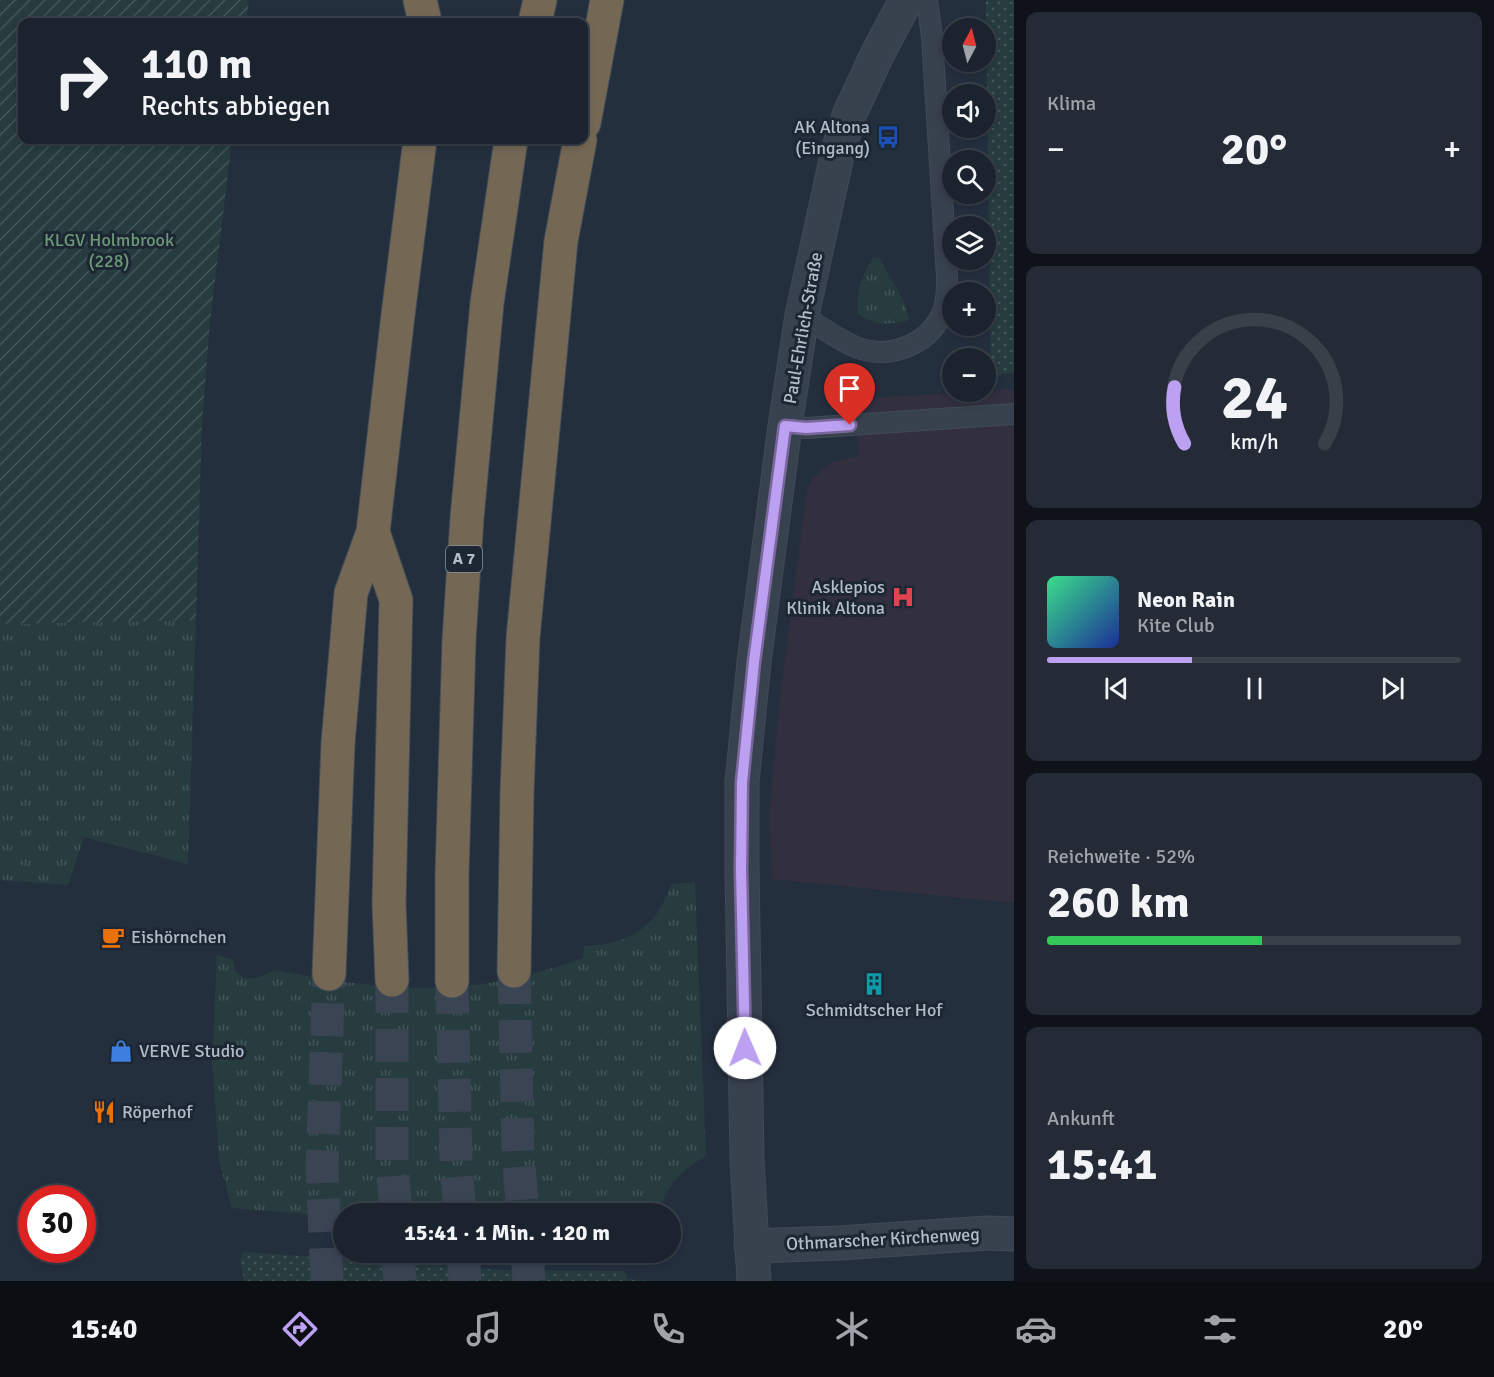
<!DOCTYPE html>
<html lang="de">
<meta charset="utf-8">
<style>
:root{--surface:#1b232e;--page:#242b36;--text:#f1f3f6;--muted:#a0a4aa;--line:#39404a;--accent:#bca0f2}
body{margin:0;font-family:Signika,sans-serif;background:var(--page);color:var(--text);height:100vh;display:flex;flex-direction:column;font-size:22px;white-space:nowrap}
*{box-sizing:border-box;margin:0}
p{font-size:20px;color:var(--muted)}
.icon{flex:none;width:33px;height:33px;fill:none;stroke:currentColor;stroke-width:2;stroke-linecap:round;stroke-linejoin:round}
.map{position:relative;flex:1;overflow:hidden}
.drawer{display:flex;flex-direction:column;gap:12px;padding:12px;background:#0f1319;width:480px}
.drawer>*{flex:none}
.banner{position:absolute;left:18px;top:18px;width:570px;height:126px;border-radius:12px;box-shadow:0 3px 9px #0003,0 0 0 2px var(--line);background:#1b232e;color:var(--text);overflow:hidden}
.needle{width:39px;rotate:7deg}
.fabs{position:absolute;left:942px;top:18px;display:grid;gap:12px}
.fabs a{display:grid;place-items:center;width:54px;height:54px;border-radius:50%;background:var(--surface);box-shadow:0 3px 9px #0003,0 0 0 2px var(--line);font-size:30px}
.speed{position:absolute;left:18px;top:1185px;display:flex;gap:12px;font-size:30px;font-weight:700;text-align:center}
.speed>*{display:grid;place-content:center;width:78px;height:78px;border-radius:50%;background:var(--surface);box-shadow:0 3px 9px #0003,0 0 0 2px var(--line);line-height:1}
.speed .limit{border:9px solid #d22;background:#fff;color:#111}
.pin{position:absolute;display:grid;place-items:center;width:51px;height:51px;color:#fff;margin:-62px -26px;border-radius:50% 50% 50% 0;rotate:-45deg;box-shadow:0 0 6px #0007}
.pin .icon{rotate:45deg}
.me{position:absolute;width:66px;margin:-33px;rotate:359deg;stroke-linejoin:round;filter:drop-shadow(0 0 4px #0008)}
.turn{display:flex;align-items:center;gap:21px;height:126px;padding:0 24px;font-size:27px}
.turn .icon{width:78px;height:78px;stroke-width:2.5}
.turn b{display:block;font-size:42px;line-height:51px}
.big{font-size:45px;font-weight:700;line-height:1.1}
.drawer .widget{flex:1;display:flex;flex-direction:column;justify-content:center;gap:9px;min-width:0;padding:0 21px;border-radius:12px;background:var(--page)}
.drawer .dial{align-items:center;gap:0}
.dial svg{height:156px;overflow:visible;fill:none;stroke:var(--line);stroke-width:7;stroke-linecap:round;text-anchor:middle}
.dial text{fill:var(--text);stroke:none}
.song{display:flex;align-items:center;gap:18px}
.cover{width:72px;height:72px;border-radius:9px;background:linear-gradient(135deg,hsl(150 70% 55%),hsl(230 70% 35%))}
.played{height:6px;border-radius:3px;background:linear-gradient(90deg,var(--accent) 35%,var(--line) 35%)}
.keys{display:flex;justify-content:space-around;direction:ltr}
.heat{display:flex;justify-content:space-between;align-items:center;font-size:33px;direction:ltr}
.charge{height:9px;border-radius:4px;background:linear-gradient(90deg,#34c759 52%,var(--line) 0)}
.trip{position:absolute;left:333px;top:1203px;width:348px;height:60px;border-radius:30px;background:var(--surface);box-shadow:0 3px 9px #0003,0 0 0 2px var(--line);font-weight:700;line-height:60px;text-align:center}
.tabs{display:flex;height:96px;justify-content:space-around;align-items:center;background:#0b0e12;color:var(--muted)}
.tabs .icon{width:42px;height:42px}
.tabs .active{color:var(--accent)}
.tabs b{font-size:27px;color:var(--text)}
main{display:flex;flex:1;min-height:0}
.map>svg:first-child{display:block}
.medical{fill:#32303f}
.grass{fill:url(#grass-tufts)}
.park{fill:url(#park-dots)}
.garden{fill:url(#garden-furrows)}
.lines{fill:none;stroke-linecap:round;stroke-linejoin:round}
.highway-tunnel{stroke:#3a4453;stroke-width:33;stroke-dasharray:33 16;stroke-linecap:butt}
.lane-casing{stroke:#414a57;stroke-width:22}
.street-casing{stroke:#414a57;stroke-width:35}
.highway-casing{stroke:#434c59;stroke-width:35}
.lane{stroke:#38414e;stroke-width:20}
.street{stroke:#38414e;stroke-width:33}
.highway{stroke:#746855;stroke-width:33}
.route-casing{stroke:#7a689d;stroke-width:15}
.route{stroke:#bca0f2;stroke-width:10}
.labels{text-anchor:middle;dominant-baseline:central;stroke-width:6;stroke-linejoin:round;paint-order:stroke}
.shield{fill:#1d2633;stroke:#878f9c;stroke-width:1.5}
.shield-label{font-size:16px;font-weight:bold;fill:#b4bcc9}
.poi-label{font-size:18px;fill:#b4bcc9;stroke:#1d2633;text-anchor:start}
.park-label{font-size:18px;fill:#6b9a76;stroke:#1d2633}
.street-label{font-size:18px;fill:#b4bcc9;stroke:#1d2633}
</style>
<main>
<div class="map">
<svg width="1014" height="1281" viewBox="0 0 1014 1281">
<defs>
<pattern id="grass-tufts" width="24" height="20" patternUnits="userSpaceOnUse" patternTransform="scale(1.5)"><rect width="24" height="20" fill="#263c3f"/><path d="M3 7l-1-3M5 7V3M7 7l1-3M15 17l-1-3M17 17v-4M19 17l1-3" fill="none" stroke="#435659"/></pattern>
<pattern id="park-dots" width="8" height="8" patternUnits="userSpaceOnUse" patternTransform="scale(1.5)"><rect width="8" height="8" fill="#263c3f"/><path d="M2 2h.1M6 6h.1" fill="none" stroke="#435659" stroke-width="1.8" stroke-linecap="round"/></pattern>
<pattern id="garden-furrows" width="10" height="10" patternUnits="userSpaceOnUse" patternTransform="scale(1.5)"><rect width="10" height="10" fill="#263c3f"/><path d="M-1 1l2-2M0 10L10 0M9 11l2-2" fill="none" stroke="#435659"/></pattern>
</defs>
<rect width="100%" height="100%" fill="#242f3e"/>
<path class="medical" d="M1014,389V903L772,879L769,817L779,704L807,490L812,479L831,463L858,456L856,399Z"/>
<g class="grass">
<path d="M879,257L905,304L909,320C890,325 875,326 858,314C856,292 861,276 873,258Z"/>
<path d="M196,620L188,864L84,837L68,885L0,880V624Z"/>
<path d="M695,882L706,1156C681,1171 666,1184 660,1213L344,1214L343,1217L232,1208L219,1161L212,1063L217,955L233,960C236,986 257,980 274,970C325,979 377,989 430,988C482,987 534,976 583,958L584,946C612,945 638,938 656,915C663,906 667,894 671,884Z"/>
</g>
<g class="park">
<path d="M986,0H1014V373L991,375Z"/>
<path d="M244,1252L502,1270L625,1271L627,1279L652,1281H244L240,1259Z"/>
</g>
<path class="garden" d="M0,0H249L246,22H22V140H232L210,322L202,423L196,620L0,624Z"/>
<g class="lines">
<g class="highway-tunnel">
<path d="M514,971L518,1155L523,1214"/>
<path d="M392,980V1162L396,1214"/>
<path d="M452,981L456,1163L460,1214"/>
<path d="M398,1252L400,1281"/>
<path d="M463,1252L465,1281"/>
<path d="M527,1252L529,1281"/>
<path d="M327,1281L322,1168L329,974"/>
</g>
<g class="lane-casing">
<g id="lane">
<path d="M802,315C819,326 838,340 858,348C888,359 926,346 941,316C947,304 947,289 947,276L932,37L927,0"/>
<path d="M785,426L806,428L1014,414"/>
</g>
</g>
<g class="street-casing">
<g id="street">
<path d="M751,1246L840,1243L987,1233L1014,1234"/>
<path d="M754,1281L747,1159L742,870V782L754,662L785,426L802,315L838,151L850,113L877,55L906,0"/>
</g>
</g>
<g class="highway-casing">
<g id="highway">
<path d="M420,0L425,22"/>
<path d="M535,22L540,0"/>
<path d="M584,123L607,0"/>
<path d="M373,532L396,600L389,904L392,980"/>
<path d="M514,971L517,792L523,638L561,241L580,140"/>
<path d="M329,974L338,743L351,593L373,532L398,315L420,140"/>
<path d="M452,981V874L459,640L467,518L487,303L511,140"/>
</g>
</g>
<use href="#lane" class="lane"/>
<use href="#street" class="street"/>
<use href="#highway" class="highway"/>
</g>
<g class="lines">
<g class="route-casing">
<path id="route" d="M745,1048L741,870L742,782L754,662L785,426L806,428L850,425"/>
</g>
<use href="#route" class="route"/>
</g>
<defs>
<g id="bus-bare" transform="scale(1.8)"><path d="M-5-6H5V4H4V6H2V4H-2V6H-4V4H-5ZM-3.5-4V0h7V-4ZM-3.5 1.2v1.5H-2V1.2ZM2 1.2v1.5H3.5V1.2Z" fill="#1a4fb4" stroke="#1d2633" stroke-width="2.5" paint-order="stroke"/></g>
<g id="hospital-bare" transform="scale(1.8)"><path d="M-5-5h3v3.5h4V-5h3V5h-3V1.5h-4V5h-3Z" fill="#e0444e" stroke="#1d2633" stroke-width="2.5" paint-order="stroke"/></g>
<g id="cafe-bare" transform="scale(1.8)"><path d="M-5.5-4.5H6V0H3Q3 3.5 0 3.5H-2.5Q-5.5 3.5-5.5 0ZM3-3.2v2h1.7v-2ZM-6 4.5H4V6H-6Z" fill="#e8710a" stroke="#1d2633" stroke-width="2.5" paint-order="stroke"/></g>
<g id="building-bare" transform="scale(1.8)"><path d="M-4-6H4V6H1V3H-1V6H-4ZM-2.5-4.3h1.7v1.8h-1.7ZM.8-4.3h1.7v1.8H.8ZM-2.5-1h1.7V.8h-1.7ZM.8-1h1.7V.8H.8Z" fill="#0f9aa8" stroke="#1d2633" stroke-width="2.5" paint-order="stroke"/></g>
<g id="shop-bare" transform="scale(1.8)"><path d="M-5-2.5h2.3a2.7 3.5 0 0 1 5.4 0H5L5.5 6h-11ZM-1.5-2.5h3a1.5 2.3 0 0 0-3 0Z" fill="#3f7fe0" stroke="#1d2633" stroke-width="2.5" paint-order="stroke"/></g>
<g id="restaurant-bare" transform="scale(1.8)"><path d="M-5-6h1v4h1v-4h1v4h1v-4h1v5L-1.5 .5V6h-2V.5L-5-1ZM5-6V6H3V1.5H1.5Q1.5-4 5-6Z" fill="#e8710a" stroke="#1d2633" stroke-width="2.5" paint-order="stroke"/></g>
</defs>
<g fill-rule="evenodd">
<use href="#bus-bare" x="888" y="137"/>
<use href="#hospital-bare" x="903" y="597"/>
<use href="#cafe-bare" x="113" y="937"/>
<use href="#building-bare" x="874" y="984"/>
<use href="#shop-bare" x="121" y="1051"/>
<use href="#restaurant-bare" x="104" y="1112"/>
</g>
<g class="labels">
<rect class="shield" x="446" y="546" width="36" height="26" rx="4.5"/>
<g class="shield-label">
<text x="464" y="559">A 7</text>
</g>
<g class="poi-label">
<text x="870" y="127" text-anchor="end">AK Altona<tspan x="870" dy="21">(Eingang)</tspan></text>
<text x="885" y="587" text-anchor="end">Asklepios<tspan x="885" dy="21">Klinik Altona</tspan></text>
<text x="131" y="937">Eishörnchen</text>
<text x="874" y="1010" text-anchor="middle">Schmidtscher Hof</text>
<text x="139" y="1051">VERVE Studio</text>
<text x="122" y="1112">Röperhof</text>
</g>
<g class="park-label">
<text x="109" y="240">KLGV Holmbrook<tspan x="109" dy="21">(228)</tspan></text>
</g>
<g class="street-label">
<text transform="translate(803 328) rotate(-80)">Paul-Ehrlich-Straße</text>
<text transform="translate(883 1239) rotate(-3)">Othmarscher Kirchenweg</text>
</g>
</g>
</svg>
<div class="fabs">
<a><svg class="needle" viewBox="-14 -14 28 28"><path d="M0-13l5 13h-10z" fill="#e53935"/><path d="M0 13l5-13h-10z" fill="#a0a4aa"/></svg></a>
<a><svg class="icon" aria-label="sound" viewBox="0 0 24 24"><path d="M4 9h4l5-4v14l-5-4H4zM17 9q2 3 0 6"/></svg></a>
<a><svg class="icon" aria-label="search" viewBox="0 0 24 24"><circle cx="10" cy="10" r="6"/><path d="M15 15l6 6"/></svg></a>
<a><svg class="icon" aria-label="layers" viewBox="0 0 24 24"><path d="M12 4l9 5-9 5-9-5zM3 14l9 5 9-5"/></svg></a>
<a>+</a>
<a>−</a>
</div>
<div class="speed"><div class="limit">30</div></div>
<div class="pin" style="left:850px;top:425px;background:#d93025"><svg class="icon" aria-label="arrive" viewBox="0 0 24 24"><path d="M6 21V4h12l-3 4 3 4H6"/></svg></div>
<svg class="me" style="left:745px;top:1048px" viewBox="-20 -20 40 40"><circle r="19" fill="#fff"/><path d="M0-13L10 11 0 6-10 11z" fill="#bca0f2"/></svg>
<div class="trip">15:41 · 1 Min. · 120 m</div>
<div class="banner">
<div class="turn"><svg class="icon" aria-label="right" viewBox="0 0 24 24"><path d="M7 20v-9h11M14 6l5 5-5 5"/></svg><div><b>110 m</b>Rechts abbiegen</div></div>
</div>
</div>
<section class="drawer">
<div class="widget"><p>Klima</p>
<div class="heat"><a>−</a><b class="big">20°</b><a>+</a></div>
</div>
<div class="widget dial"><svg viewBox="0 0 100 80">
<path d="M14 69A42 42 0 1 1 86 69"/>
<path d="M14 69A42 42 0 0 1 9 40" stroke="#bca0f2"/>
<text x="50" y="56" font-size="32" font-weight="700">24</text>
<text x="50" y="72" font-size="11">km/h</text>
</svg></div>
<div class="widget">
<div class="song"><i class="cover"></i><div><b>Neon Rain</b><p>Kite Club</p></div></div>
<div class="played"></div>
<div class="keys"><svg class="icon" aria-label="previous" viewBox="0 0 24 24"><path d="M18 5L8 12l10 7zM5 5v14"/></svg><svg class="icon" aria-label="pause" viewBox="0 0 24 24"><path d="M8 5v14M16 5v14"/></svg><svg class="icon" aria-label="next" viewBox="0 0 24 24"><path d="M6 5l10 7-10 7zM19 5v14"/></svg></div>
</div>
<div class="widget"><p>Reichweite · 52%</p><b class="big">260 km</b><div class="charge"></div></div>
<div class="widget"><p>Ankunft</p><b class="big">15:41</b></div>
</section>
</main>
<nav class="tabs">
<b>15:40</b>
<svg class="icon active" aria-label="directions" viewBox="0 0 24 24"><path d="M12 3l9 9-9 9-9-9zM9 14v-3h6M13 9l2 2-2 2"/></svg>
<svg class="icon" aria-label="music" viewBox="0 0 24 24"><path d="M9 18V5l10-2v13"/><circle cx="6" cy="18" r="3"/><circle cx="16" cy="16" r="3"/></svg>
<svg class="icon" aria-label="phone" viewBox="0 0 24 24"><path d="M5 4h4l2 5-3 2q2 4 5 5l2-3 5 2v4C11 20 4 13 5 4z"/></svg>
<svg class="icon" aria-label="climate" viewBox="0 0 24 24"><path d="M12 3v18M4 7l16 10M4 17L20 7"/></svg>
<svg class="icon" aria-label="car" viewBox="0 0 24 24"><path d="M5 17H2v-5l4-1 3-4h7l3 4 3 1v5h-3M9 17h6M6 11h13"/><circle cx="7" cy="17" r="2"/><circle cx="17" cy="17" r="2"/></svg>
<svg class="icon" aria-label="filters" viewBox="0 0 24 24"><path d="M4 7h16M4 17h16"/><circle cx="9" cy="7" r="2"/><circle cx="15" cy="17" r="2"/></svg>
<b>20°</b>
</nav>
